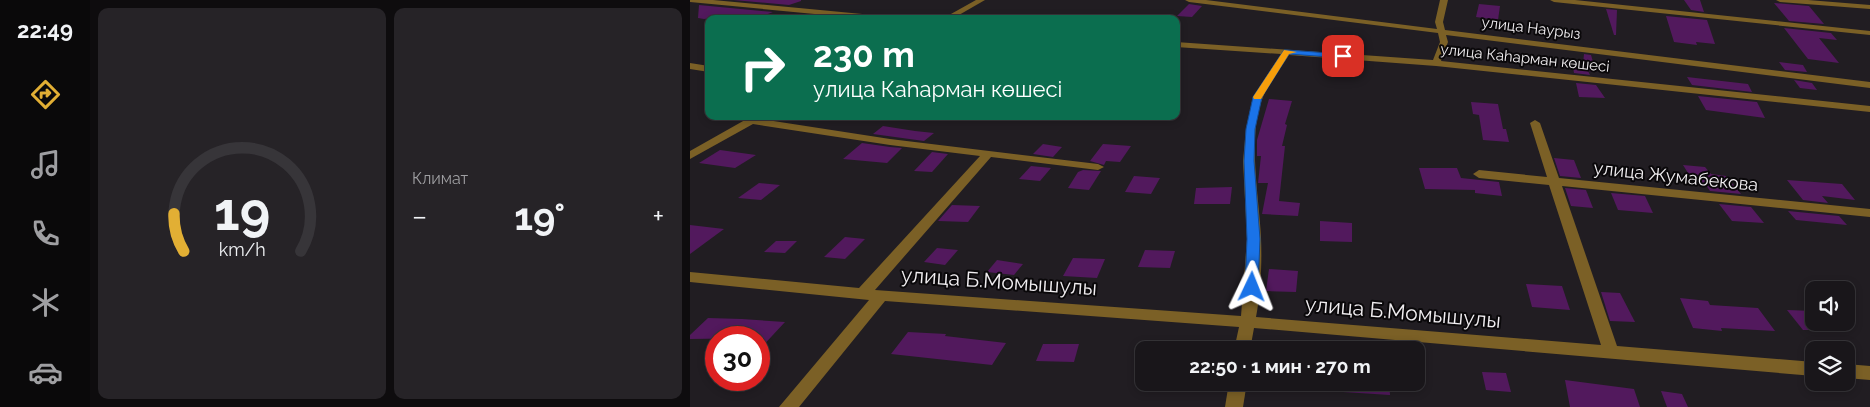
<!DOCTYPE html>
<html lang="ru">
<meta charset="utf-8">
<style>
:root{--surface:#19161a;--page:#262327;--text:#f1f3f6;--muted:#9f9fa2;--line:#373539;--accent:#e2af34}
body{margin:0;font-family:Raleway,sans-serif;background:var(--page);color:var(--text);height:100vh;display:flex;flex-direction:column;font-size:19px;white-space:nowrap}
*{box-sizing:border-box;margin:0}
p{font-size:16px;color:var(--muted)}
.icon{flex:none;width:28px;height:28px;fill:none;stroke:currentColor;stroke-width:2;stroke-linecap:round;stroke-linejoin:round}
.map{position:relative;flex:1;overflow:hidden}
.side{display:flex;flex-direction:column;gap:8px;padding:8px;background:#0e0c0e;width:600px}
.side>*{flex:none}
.guide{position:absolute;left:15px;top:15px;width:475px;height:105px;border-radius:10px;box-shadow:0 2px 8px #0003,0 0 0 1px var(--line);background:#0b6e4f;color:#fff;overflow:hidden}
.fabs{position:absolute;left:1115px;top:281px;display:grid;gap:10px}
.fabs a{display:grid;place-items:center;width:50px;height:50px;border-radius:10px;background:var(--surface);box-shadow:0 2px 8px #0003,0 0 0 1px var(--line);font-size:25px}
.speed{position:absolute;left:15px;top:326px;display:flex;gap:10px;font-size:25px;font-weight:700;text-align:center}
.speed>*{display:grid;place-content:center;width:65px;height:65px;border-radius:50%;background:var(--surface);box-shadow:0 2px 8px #0003,0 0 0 1px var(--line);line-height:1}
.speed .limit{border:8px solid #d22;background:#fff;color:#111}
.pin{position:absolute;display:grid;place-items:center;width:42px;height:42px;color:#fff;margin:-21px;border-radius:10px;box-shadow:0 2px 8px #0006}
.me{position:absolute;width:55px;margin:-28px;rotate:2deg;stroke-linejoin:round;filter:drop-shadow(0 0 4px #0008)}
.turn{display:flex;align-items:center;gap:18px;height:105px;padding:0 25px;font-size:22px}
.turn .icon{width:65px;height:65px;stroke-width:2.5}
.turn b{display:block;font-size:35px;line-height:42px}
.big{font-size:38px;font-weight:700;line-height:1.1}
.side .card{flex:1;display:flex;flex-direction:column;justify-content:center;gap:8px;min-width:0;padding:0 18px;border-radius:10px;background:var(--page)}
.side .dial{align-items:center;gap:0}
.dial svg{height:130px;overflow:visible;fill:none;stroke:var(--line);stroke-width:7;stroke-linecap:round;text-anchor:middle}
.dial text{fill:var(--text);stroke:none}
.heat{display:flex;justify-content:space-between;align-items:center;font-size:28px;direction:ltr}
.side .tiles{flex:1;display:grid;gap:8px;grid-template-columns:repeat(2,1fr)}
.trip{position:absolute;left:445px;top:341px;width:290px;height:50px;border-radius:10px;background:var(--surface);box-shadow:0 2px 8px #0003,0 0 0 1px var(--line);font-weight:700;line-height:50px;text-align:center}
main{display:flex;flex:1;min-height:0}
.menu{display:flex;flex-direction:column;width:90px;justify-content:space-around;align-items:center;background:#0a090a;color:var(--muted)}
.menu .icon{width:35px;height:35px}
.menu .current{color:var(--accent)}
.menu b{font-size:22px;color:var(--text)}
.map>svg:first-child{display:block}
.building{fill:#52195d}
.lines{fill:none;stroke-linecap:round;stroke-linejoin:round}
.minor{fill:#7b6026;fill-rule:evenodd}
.route{fill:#1a73e8;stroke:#114b97}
.slow{fill:#f59e0b}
.labels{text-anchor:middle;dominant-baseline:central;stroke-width:4;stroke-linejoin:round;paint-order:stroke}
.far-street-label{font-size:15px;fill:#f1eef1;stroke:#0a080a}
.street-label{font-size:18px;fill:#f1eef1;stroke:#0a080a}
.near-street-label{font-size:21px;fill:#f1eef1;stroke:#0a080a}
</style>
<main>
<nav class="menu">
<b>22:49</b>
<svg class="icon current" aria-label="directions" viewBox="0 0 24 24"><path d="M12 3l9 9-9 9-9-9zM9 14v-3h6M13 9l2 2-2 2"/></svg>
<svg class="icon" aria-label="music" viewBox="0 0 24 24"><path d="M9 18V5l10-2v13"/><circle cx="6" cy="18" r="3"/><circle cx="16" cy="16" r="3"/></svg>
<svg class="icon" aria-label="phone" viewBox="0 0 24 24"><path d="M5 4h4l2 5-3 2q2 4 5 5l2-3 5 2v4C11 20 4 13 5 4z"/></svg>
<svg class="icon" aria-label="climate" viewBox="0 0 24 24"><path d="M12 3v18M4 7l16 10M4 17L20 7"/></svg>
<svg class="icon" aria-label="car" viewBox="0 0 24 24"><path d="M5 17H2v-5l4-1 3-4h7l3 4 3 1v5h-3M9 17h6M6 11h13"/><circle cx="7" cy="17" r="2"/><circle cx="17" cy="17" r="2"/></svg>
</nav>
<section class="side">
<div class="tiles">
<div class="card dial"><svg viewBox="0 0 100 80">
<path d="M14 69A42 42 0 1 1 86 69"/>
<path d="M14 69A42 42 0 0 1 8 46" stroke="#e2af34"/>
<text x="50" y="56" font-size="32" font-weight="700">19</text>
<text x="50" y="72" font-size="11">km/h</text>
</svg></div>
<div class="card"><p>Климат</p>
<div class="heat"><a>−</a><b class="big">19°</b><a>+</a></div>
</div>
</div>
</section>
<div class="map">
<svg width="1180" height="407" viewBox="0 0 1180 407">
<rect width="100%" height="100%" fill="#211d22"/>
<g class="building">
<path d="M43,0H111V1L99,5Z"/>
<path d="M994,0H1010L1014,12L1001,10Z"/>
<path d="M1084,3L1119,6L1134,24L1099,21Z"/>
<path d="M499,4L512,6L502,17L487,16Z"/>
<path d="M789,4L810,6L808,20L786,17Z"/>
<path d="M9,5L83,12L65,19L35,16L14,19L8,18Z"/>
<path d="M916,9L927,10L926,35H924Z"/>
<path d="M976,16L1017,20L1025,44L1006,42L1007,45L984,42Z"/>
<path d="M1094,28L1141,33L1147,40L1129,38L1149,63L1118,59Z"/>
<path d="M894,54L901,55L906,72L898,71L900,75L884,73L882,62L893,64Z"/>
<path d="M1089,62L1113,65L1117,72L1095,70Z"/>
<path d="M997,77L1058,84L1062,92L1002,85Z"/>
<path d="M1104,80L1122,83L1127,90L1110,88Z"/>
<path d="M886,83L906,85L915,98L889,97Z"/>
<path d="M1008,96L1067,102L1075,118L1016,110Z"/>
<path d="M579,99L602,101L595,124L597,125L592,146H595L589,201L610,203L608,216L572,214L578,183H568L571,156H567V140Z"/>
<path d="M781,102L808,104L813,129H816L819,142L793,140L789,115L783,114Z"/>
<path d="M193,126L225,131L244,133L234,141L183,134Z"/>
<path d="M172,143L200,147L212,148L197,163L153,159Z"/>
<path d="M353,144L372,147L363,157L343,154Z"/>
<path d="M413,144L441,146L430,162L416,161L414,165L400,161Z"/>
<path d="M30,150L66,155L45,168L9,163Z"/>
<path d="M242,152L258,154L242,172L224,171Z"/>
<path d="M864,158L884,160L891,178L870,176Z"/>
<path d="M993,165L1015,167L1021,174L1036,176L1051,194L1020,191L1016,185L1005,184Z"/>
<path d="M341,166L361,168L350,181L329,179Z"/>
<path d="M729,168H767L771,178L809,182L812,196L785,193V190L735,189Z"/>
<path d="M393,170L411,171L399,190L378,188L388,172Z"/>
<path d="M444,176L470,178L461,194L435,192Z"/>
<path d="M1097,180L1152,184L1165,200L1132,196L1138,203L1113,200Z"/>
<path d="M69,183L90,185L71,200L48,198Z"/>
<path d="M542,187L540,204H504L506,188Z"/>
<path d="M875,188L896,190L903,208L881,206Z"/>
<path d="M921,193L955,196L963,213L928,210Z"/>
<path d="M1029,204L1061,207L1074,223L1042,221Z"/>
<path d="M262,205L290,206L278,222L248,221Z"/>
<path d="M1098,211L1149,216L1157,225L1106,220Z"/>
<path d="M630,221L662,223V242L630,241Z"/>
<path d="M0,225L34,229L0,254Z"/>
<path d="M155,237L175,239L155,259L134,257Z"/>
<path d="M86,241H107L95,253L74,252Z"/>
<path d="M247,248L268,250L255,265L234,262Z"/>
<path d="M455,250L485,251L480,268L448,267Z"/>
<path d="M383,258L415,259L407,278L373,276Z"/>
<path d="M307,260L333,264L324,275L297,272Z"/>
<path d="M579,269L608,271L606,292L576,291Z"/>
<path d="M836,284L872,286L880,310L842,307Z"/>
<path d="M911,292L930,293L945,322L920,321Z"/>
<path d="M990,298L1018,301L1020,305L1068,308L1085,331L1031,328L1032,331L1003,328Z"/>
<path d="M1097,310L1124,311V330H1113Z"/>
<path d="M18,318L52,319L95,322L69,350V338L0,339V335Z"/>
<path d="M218,332L256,334L255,336L316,343L302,365L201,354Z"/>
<path d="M353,344H389L384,362L346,361Z"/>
<path d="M792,372L816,373L821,392L796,390Z"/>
<path d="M875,380L944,389L950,407H880Z"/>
<path d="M653,382H699L700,395L653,392Z"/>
<path d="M971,391L992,394L998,407H977Z"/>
</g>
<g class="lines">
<g class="minor">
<path d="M0,0H23L204,17L208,19H177L0,2Z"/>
<path d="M286,0H295L262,19H252Z"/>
<path d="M495,0H516L747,29L745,22L750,0H758L753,22L755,30L1180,82V88L756,35L758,42L751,61L1180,106V112L746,66L599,55C591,68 579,82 573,97C557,135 569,196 571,237C572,263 571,292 566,317L911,345L859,185L789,178L783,174L789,170L857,177L840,123L845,120L850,123L869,178L1180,209V217L872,186L927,346L1124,362V376L564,328L560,350H544L549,327L195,301L109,407H89L179,300L0,282V272L169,288L290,156L200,145L63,124L0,159V151L62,116H73L71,119L200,139L408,164L414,167L408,170L301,157L185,290L551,316L557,239L553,161L556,129L563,97L591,54L486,47V42L743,60L750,42L748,33L499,2Z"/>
<path d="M860,0H885L1180,31V35L864,2Z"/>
<path d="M1086,0H1118L1180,5V9L1090,2Z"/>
<path d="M0,63L19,66V72L0,69Z"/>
<path d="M1156,364L1180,366V380L1156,378Z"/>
<path d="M539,382H557L553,407H535Z"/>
</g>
</g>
<path class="route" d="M597,50L653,54L657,56L653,58L599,54L572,97L565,129L564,161L570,239L568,287L562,292L555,287L557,239L554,161L556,129L563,97L594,50Z"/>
<path class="slow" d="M594,50L607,52L599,54L571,99H564L563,97Z"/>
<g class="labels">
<g class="far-street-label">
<text transform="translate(841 28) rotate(7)">улица Наурыз</text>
<text transform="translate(835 58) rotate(6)">улица Каһарман көшесі</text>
</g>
<g class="street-label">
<text transform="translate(986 176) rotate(6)">улица Жумабекова</text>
</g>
<g class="near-street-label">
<text transform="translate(309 281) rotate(4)">улица Б.Момышулы</text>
<text transform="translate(713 312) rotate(5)">улица Б.Момышулы</text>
</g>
</g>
</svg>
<div class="fabs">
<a><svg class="icon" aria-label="sound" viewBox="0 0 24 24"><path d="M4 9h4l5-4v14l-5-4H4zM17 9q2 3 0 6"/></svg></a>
<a><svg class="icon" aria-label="layers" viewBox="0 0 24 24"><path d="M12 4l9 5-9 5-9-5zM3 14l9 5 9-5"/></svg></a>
</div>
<div class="speed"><div class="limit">30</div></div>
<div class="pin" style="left:653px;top:56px;background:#d93025"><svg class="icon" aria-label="arrive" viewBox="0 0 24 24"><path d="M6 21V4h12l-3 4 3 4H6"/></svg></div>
<svg class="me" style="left:562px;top:287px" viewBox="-20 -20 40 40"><path d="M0-17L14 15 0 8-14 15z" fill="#1a73e8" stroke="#fff" stroke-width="4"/></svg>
<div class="trip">22:50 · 1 мин · 270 m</div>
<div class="guide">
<div class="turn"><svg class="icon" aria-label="right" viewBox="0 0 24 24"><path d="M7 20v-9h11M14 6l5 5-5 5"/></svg><div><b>230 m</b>улица Каһарман көшесі</div></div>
</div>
</div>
</main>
